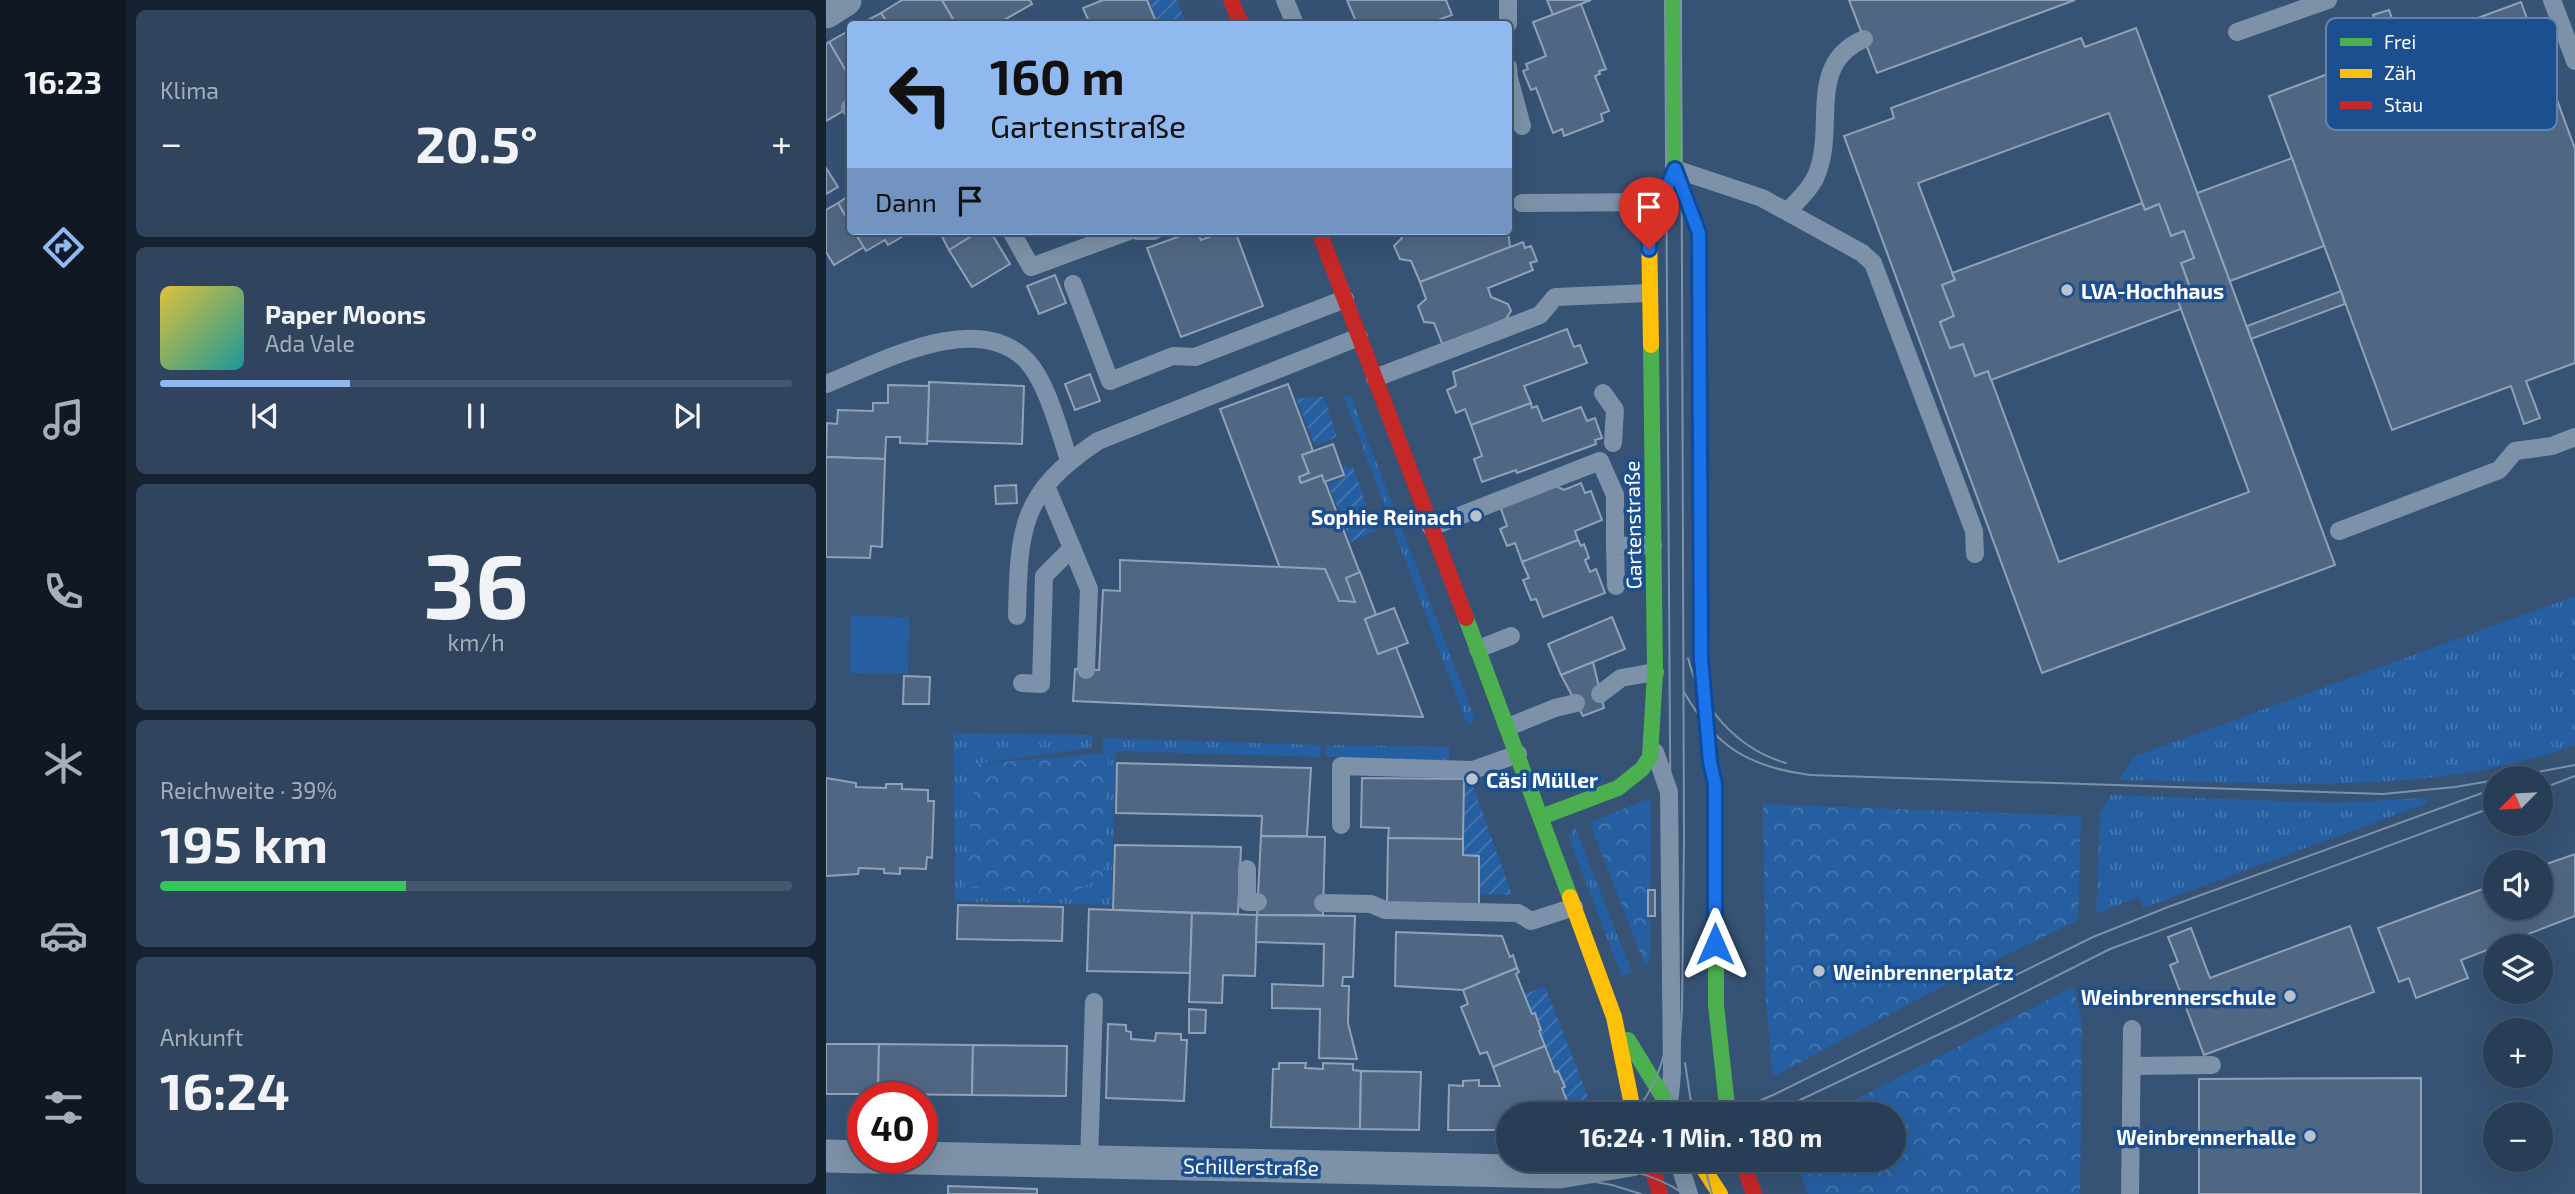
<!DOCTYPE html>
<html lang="de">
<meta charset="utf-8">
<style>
:root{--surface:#283e57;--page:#30455d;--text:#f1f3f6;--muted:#a5aeba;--line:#44576d;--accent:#90b9f0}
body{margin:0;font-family:"Exo 2",sans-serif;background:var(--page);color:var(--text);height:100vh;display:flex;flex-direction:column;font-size:26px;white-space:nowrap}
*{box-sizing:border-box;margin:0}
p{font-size:23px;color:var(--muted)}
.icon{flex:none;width:38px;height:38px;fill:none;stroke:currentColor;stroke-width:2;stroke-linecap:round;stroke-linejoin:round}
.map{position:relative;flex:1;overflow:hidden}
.panel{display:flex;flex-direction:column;gap:10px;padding:10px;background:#162230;width:700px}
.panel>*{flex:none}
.hud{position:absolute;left:21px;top:21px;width:665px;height:214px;border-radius:7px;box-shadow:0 7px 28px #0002,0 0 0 2px var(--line);background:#90b9f0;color:#111;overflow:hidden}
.needle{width:46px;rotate:246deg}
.controls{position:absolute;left:1657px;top:766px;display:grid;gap:14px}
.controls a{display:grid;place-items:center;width:70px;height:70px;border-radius:50%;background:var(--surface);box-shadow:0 7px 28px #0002,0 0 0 2px var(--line);font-size:35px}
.speed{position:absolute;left:21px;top:1082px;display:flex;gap:14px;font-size:35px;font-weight:700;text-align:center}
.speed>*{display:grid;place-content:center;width:91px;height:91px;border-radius:50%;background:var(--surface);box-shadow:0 7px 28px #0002,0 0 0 2px var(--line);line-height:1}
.speed .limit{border:10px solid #d22;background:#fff;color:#111}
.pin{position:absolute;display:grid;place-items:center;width:60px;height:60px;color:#fff;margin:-72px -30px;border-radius:50% 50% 50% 0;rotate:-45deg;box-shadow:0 0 7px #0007}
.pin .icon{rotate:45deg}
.me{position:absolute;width:77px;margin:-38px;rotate:0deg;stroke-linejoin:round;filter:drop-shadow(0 0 5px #0008)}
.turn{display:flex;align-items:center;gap:24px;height:147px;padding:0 28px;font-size:32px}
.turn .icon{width:91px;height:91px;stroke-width:2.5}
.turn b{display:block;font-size:49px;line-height:60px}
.then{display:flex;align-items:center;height:66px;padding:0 28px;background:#0003;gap:14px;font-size:26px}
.big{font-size:52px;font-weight:700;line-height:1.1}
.panel .tile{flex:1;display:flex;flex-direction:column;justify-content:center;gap:10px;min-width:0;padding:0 24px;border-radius:10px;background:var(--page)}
.panel .dial{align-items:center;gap:0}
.dial b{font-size:91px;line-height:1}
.song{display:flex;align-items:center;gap:21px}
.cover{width:84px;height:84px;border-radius:10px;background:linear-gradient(135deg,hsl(50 70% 55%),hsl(180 70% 35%))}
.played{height:7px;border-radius:4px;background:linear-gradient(90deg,var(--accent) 30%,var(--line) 30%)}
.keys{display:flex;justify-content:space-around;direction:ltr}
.heat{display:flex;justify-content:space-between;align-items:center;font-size:38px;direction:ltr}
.charge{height:10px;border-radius:5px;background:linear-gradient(90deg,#34c759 39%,var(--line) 0)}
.trip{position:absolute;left:670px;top:1102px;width:410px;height:70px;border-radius:35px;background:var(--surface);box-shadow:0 7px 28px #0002,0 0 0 2px var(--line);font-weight:700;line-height:70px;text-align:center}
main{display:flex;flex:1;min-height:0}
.dock{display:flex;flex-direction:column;width:126px;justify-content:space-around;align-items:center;background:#101923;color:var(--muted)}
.dock .icon{width:49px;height:49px}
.dock .on{color:var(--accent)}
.dock b{font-size:32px;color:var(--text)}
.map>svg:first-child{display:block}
.grass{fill:url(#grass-tufts)}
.forest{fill:url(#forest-crowns)}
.garden{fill:url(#garden-furrows)}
.pitch{fill:#265fa1}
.building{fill:#506783;stroke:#92a2b6;stroke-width:2;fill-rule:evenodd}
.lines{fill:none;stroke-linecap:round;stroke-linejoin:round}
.lane{stroke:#7d92a8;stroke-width:18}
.street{stroke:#7d92a8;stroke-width:33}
.fast{stroke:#4caf50;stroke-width:16}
.slow{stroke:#ffc107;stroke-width:16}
.jam{stroke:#c62828;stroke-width:16}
.tram{stroke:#7e92a7;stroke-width:2}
.route-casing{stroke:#114b97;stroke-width:18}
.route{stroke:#1a73e8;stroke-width:12}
.poi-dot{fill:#b9c2ce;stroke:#1b4f8f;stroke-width:2.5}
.labels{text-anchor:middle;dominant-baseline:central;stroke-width:7;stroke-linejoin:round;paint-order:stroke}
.poi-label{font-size:21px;font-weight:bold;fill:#fff;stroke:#1b4f8f;text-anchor:start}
.street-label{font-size:21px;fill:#fff;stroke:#1b4f8f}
.key{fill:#1b4f8f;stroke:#5f84b1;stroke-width:2}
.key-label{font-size:19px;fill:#fff}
</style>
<main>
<nav class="dock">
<b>16:23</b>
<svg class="icon on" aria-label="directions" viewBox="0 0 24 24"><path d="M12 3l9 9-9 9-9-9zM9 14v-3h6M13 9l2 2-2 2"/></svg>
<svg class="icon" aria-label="music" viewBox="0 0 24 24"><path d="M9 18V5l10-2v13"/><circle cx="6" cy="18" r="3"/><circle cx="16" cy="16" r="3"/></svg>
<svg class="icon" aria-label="phone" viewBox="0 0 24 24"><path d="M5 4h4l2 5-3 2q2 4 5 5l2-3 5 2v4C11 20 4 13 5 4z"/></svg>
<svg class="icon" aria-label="climate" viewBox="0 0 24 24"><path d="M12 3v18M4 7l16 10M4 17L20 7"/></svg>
<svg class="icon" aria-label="car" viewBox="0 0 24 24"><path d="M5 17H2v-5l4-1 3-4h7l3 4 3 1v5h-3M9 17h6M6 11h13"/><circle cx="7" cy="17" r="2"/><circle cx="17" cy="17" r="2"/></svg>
<svg class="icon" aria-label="filters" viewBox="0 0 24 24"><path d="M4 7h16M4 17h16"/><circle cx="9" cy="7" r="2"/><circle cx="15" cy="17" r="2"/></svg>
</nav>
<section class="panel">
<div class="tile"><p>Klima</p>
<div class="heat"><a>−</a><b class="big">20.5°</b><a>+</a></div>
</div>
<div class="tile">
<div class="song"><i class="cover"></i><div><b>Paper Moons</b><p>Ada Vale</p></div></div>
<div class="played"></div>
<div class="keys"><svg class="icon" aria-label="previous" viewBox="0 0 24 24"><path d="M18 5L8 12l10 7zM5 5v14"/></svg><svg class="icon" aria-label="pause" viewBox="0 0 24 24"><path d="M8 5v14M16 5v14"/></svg><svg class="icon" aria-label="next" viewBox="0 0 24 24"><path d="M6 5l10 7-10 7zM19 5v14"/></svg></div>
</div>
<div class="tile dial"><b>36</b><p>km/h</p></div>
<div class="tile"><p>Reichweite · 39%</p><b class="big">195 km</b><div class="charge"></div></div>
<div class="tile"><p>Ankunft</p><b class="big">16:24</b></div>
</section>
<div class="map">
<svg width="1749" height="1194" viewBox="0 0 1749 1194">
<defs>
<pattern id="grass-tufts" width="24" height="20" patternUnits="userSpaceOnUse" patternTransform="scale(1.75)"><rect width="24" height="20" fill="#265fa1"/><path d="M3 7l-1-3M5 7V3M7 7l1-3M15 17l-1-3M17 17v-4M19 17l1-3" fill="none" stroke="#4777af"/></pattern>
<pattern id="forest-crowns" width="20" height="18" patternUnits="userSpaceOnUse" patternTransform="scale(1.75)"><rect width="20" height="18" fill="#265fa1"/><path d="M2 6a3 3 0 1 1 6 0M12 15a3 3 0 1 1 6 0" fill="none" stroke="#4777af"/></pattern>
<pattern id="garden-furrows" width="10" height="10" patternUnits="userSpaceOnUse" patternTransform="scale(1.75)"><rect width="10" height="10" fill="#265fa1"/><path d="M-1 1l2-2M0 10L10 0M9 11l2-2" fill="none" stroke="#4777af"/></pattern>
</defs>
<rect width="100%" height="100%" fill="#365274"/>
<g class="grass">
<path d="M517,395L525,396L649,719L644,725L640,722Z"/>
<path d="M1749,596V745C1606,798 1443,782 1293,780L1307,757Z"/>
<path d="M127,733L267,735L265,748L150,764L277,877L282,759L276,758L277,738L495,745L494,757L290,751L285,905L129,901Z"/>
<path d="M500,745L624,747L623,760L499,757Z"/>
<path d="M1285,795L1508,803L1599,798L1601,803L1317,908L1313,897L1270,914L1274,814Z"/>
<path d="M748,825L806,972L796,977L743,838Z"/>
</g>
<g class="forest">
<path d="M282,753L277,877L241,895L139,887L150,764Z"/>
<path d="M819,800L825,802L824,962L819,965L764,823Z"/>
<path d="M937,804L1255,816L1252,920L1113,988L947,1077L940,1003Z"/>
<path d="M1247,987L1256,1022L1254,1194H982L969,1160H1068V1115H1000Z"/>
</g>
<g class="garden">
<path d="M323,0H351L360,24H332Z"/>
<path d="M498,397L511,437L489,446L470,398Z"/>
<path d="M517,466L527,467L549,531L525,542L502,483L519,477Z"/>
<path d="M644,777L686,895L653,894V856L637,855V778Z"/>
<path d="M719,986L767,1110L765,1115H743L745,1111L699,994Z"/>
</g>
<path class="pitch" d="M25,616L83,617L82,674L24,673Z"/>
<g class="building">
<path d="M76,0H116L130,24H62L55,13Z"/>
<path d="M116,0H204L206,4L171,24H130Z"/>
<path d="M277,0H321L331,24H264L257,8Z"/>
<path d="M521,0H620L626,15L601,24H531Z"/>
<path d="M721,0H765L727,15Z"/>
<path d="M1023,0H1249L1051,73Z"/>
<path d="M1695,2L1749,149V363L1700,381L1714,418L1698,424L1685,386L1566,430L1443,96L1561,52L1547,15L1563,10L1576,46Z"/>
<path d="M755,4L780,69L773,71L774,74L769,76L783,111L775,114L777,121L738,136L736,129L727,133L710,88L705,90L697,71L702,69L700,64L720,56L707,22Z"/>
<path d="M55,13L62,24H34Z"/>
<path d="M1310,28L1509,565L1216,673L1018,136L1068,118L1065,108L1255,38L1259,47ZM1283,113L1319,210L1333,204L1345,236L1358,231L1368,258L1355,263L1367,296L1352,301L1423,492L1233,562L1162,371L1149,376L1137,344L1124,348L1114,322L1128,316L1116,285L1129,280L1092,183Z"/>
<path d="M24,30V78L3,42Z"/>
<path d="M3,42L24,78V107L0,121V44Z"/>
<path d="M1466,158L1498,246L1404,281L1371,193Z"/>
<path d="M0,168L12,187L0,194Z"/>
<path d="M24,195V224L12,203Z"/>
<path d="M12,203L24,224V231H28L38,247L8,265L0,252V210Z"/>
<path d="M1316,203L1319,210L1333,204L1345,236L1358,231L1368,258L1355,263L1367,296L1352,301L1355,309L1165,380L1162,371L1149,376L1137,344L1124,348L1114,322L1128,316L1116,285L1129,280L1126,273Z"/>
<path d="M28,231H86L62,245L59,240L40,251Z"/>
<path d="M113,231H154L123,250Z"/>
<path d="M154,231H164L184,264L146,287L123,250Z"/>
<path d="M368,231H371L375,240L399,231H409L437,306L355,337L321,248Z"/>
<path d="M574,231H642L645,236L657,231H682L684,247L594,282L585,261L574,259L568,246L576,238Z"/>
<path d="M697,242L699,248L705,246L711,261L704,263L707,270L662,288L665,297L682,304L685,311L680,319L617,346L608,323L598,322L592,306L600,299L594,282Z"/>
<path d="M229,275L240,303L213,314L201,286Z"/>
<path d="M1515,291L1519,304L1425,339L1421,326Z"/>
<path d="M741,329L748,347L754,345L761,363L698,386L705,403L645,425L639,409L630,413L621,390L630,386L627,372Z"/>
<path d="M264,374L274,401L249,410L239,384Z"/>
<path d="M103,382L198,386L196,444L101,441Z"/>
<path d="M462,384L487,451L476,455L483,473L473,477L475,483L496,475L499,482L550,615L539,619L552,654L562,650L584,709L506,706L394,409Z"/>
<path d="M62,385L103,386L101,444L74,443V437H60L59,459L0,457L1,423L11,424L12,410L47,411V403H62Z"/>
<path d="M705,403L706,408L711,406L717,421L755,407L761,421L769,418L776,438L769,440L770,444L691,473L690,470L656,482L648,459L656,456L645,425Z"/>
<path d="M507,444L518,475L498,482L496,475L475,483L473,477L483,473L476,455Z"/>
<path d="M0,457L59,459L56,547L45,546L44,558L0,557Z"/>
<path d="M755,483L759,493L765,491L776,520L749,531L752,540L696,562L689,543L681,546L674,529L681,526L674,506L728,485L738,490Z"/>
<path d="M190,485L191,503L170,504L169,486Z"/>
<path d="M752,540L755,546L758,544L763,558L759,560L764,572L770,569L779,593L717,617L710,599L705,600L697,580L703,578L696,562Z"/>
<path d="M294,560L499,569L513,601H519L529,602L520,578L534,572L550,615L539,619L552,654L570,647L597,717L247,701L249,669L273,670L277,590L294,591Z"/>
<path d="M568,608L582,643L552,654L539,619Z"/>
<path d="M786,617L799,649L735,675L722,644Z"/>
<path d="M767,662L778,708L757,716L735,675Z"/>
<path d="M78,676L104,677L103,704H77Z"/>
<path d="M291,763L485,768L481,836H435L436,816L290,813Z"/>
<path d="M0,778L30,783V787L60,788V784H76V789L102,790V801H108L106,858L101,857L100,869L74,868V874L58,873V869L33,868L32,874L0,876Z"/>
<path d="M536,778L638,779L637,839L562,838L563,828L535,827Z"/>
<path d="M435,836L499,837L497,915H431Z"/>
<path d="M562,838L637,839V855L653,856V905L561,903Z"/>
<path d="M289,845L415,847L412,914L287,910Z"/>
<path d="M1749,854V916L1635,960L1642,978L1590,998L1583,978L1573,982L1552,928L1670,884V908H1715V866Z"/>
<rect x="822" y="890" width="7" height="26"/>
<path d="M132,905L237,907L236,941L131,939Z"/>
<path d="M263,909L366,913L364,973L261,971Z"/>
<path d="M366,913L431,915L429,976L397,975L396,1003L363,1002Z"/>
<path d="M431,915L529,916L527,977H517L516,986H523L522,1023L531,1059L493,1058L494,1009L446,1008V984L497,986L498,944L430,942Z"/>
<path d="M1524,926L1548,992L1378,1055L1344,965L1352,962L1342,937L1365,928L1384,978Z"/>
<path d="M570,932L676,936L684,957L687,955L691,968L637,990L569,986Z"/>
<path d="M691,968L693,972L690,974L706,1014L709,1013L715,1030L713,1031L719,1046L667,1067L661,1052L654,1054L635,1007L642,1004L637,990Z"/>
<path d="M363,1009L380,1010L379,1033H363Z"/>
<path d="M282,1024L300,1025V1031L305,1032V1039L329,1041L330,1033L355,1034V1040H361L358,1101L280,1098Z"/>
<path d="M0,1044H53L52,1094H0Z"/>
<path d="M53,1044L147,1045L146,1095L52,1094Z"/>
<path d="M147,1045L241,1046L240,1096L146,1095Z"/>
<path d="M719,1046L729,1072L732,1071L739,1087L736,1088L745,1111L742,1115H682V1130H622L623,1085L637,1086V1081L653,1080V1086H674L667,1067Z"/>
<path d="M453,1063H480L479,1068L497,1069V1063L527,1064V1070L535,1071L534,1129L445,1127L447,1069H453Z"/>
<path d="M535,1071L595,1072L593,1130L534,1129Z"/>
<path d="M1595,1078V1194H1373V1079Z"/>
<path d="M122,1186L211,1189V1194H122Z"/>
</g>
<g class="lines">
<g class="lane">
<path d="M459,0L469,24"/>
<path d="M682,0V24"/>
<path d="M1726,0L1749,61"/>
<path d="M1411,32L1502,0"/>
<path d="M682,67L683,78L696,126"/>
<path d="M24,107V108"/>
<path d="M852,170L936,198L1036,253L1047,263L1148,531L1149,554"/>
<path d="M696,203L833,202"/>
<path d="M962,211C974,198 988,186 993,168C1008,122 982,63 1038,39"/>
<path d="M185,231L205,267L303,231"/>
<path d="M311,231H328"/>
<path d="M247,284L284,381L347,356L369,357L519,299"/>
<path d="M549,378L714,315L729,297L823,293"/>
<path d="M0,384C54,363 151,308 201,361C222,384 233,431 243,460"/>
<path d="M777,393L789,410L787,443"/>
<path d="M605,527L774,461L789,495V546"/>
<path d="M1513,531L1673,470L1689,451L1726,446L1749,437"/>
<path d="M246,548L263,589L260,670"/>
<path d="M790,586L789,546L827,545"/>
<path d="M191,616C193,528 194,493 272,441L533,337"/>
<path d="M652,649L685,636"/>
<path d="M196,683L215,684L218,576L246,548L220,486"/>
<path d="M774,694L795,678L829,672"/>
<path d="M682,727L729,708L750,703"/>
<path d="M829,752L843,792L846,1073L844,1096"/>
<path d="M515,825V766L647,770L692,754"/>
<path d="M421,869V902H432"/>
<path d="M497,903L545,904L559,910L692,913L705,921L748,907"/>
<path d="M1306,1066L1386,1065"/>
<path d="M852,1160L863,1194"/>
<path d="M263,1162L268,1002"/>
<path d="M1304,1194L1306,1029"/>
</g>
<g class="street">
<path d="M0,12L19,0"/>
<path d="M0,1156L37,1157"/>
<path d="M44,1157L733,1172L805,1160"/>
</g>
<g class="fast">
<path d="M847,0L849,169L873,233L874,453"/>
<path d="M640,618L744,897"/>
<path d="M715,817L792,788L816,769L824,757L829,672L825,345"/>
<path d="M890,899V1005L902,1115"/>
<path d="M802,1040L848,1115"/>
</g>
<g class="slow">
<path d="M825,345L823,227L849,169"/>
<path d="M744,897L788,1017L808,1115"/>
<path d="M872,1160L894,1194"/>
</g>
<g class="jam">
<path d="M405,0L415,24"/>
<path d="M493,231L640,618"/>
<path d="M874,453L875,659L884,762L889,784L890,899"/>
<path d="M823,1160L834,1194"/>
<path d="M916,1160L928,1194"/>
</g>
<g class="tram">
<path d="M839,0L846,1036"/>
<path d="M862,658C874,707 911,749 960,763"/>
<path d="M858,692C889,747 923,767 984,775L1557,794L1629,787L1670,780"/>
<path d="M1674,779L1749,765"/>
<path d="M1715,789L1749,776"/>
<path d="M859,1063L867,1115"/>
<path d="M807,1115C829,1088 839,1061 843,1026"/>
<path d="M837,1115L851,1087L856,1010L858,839L855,0"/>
<path d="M901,1115L947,1095L1267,937L1342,907L1670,788"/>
<path d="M942,1115L1139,1022L1284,949L1670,806"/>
<path d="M0,1147L37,1148"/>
<path d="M96,1150L706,1166L756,1160"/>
<path d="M852,1160L863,1194"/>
<path d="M877,1160L886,1194"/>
<path d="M0,1163L719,1181L794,1172L839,1160"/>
<path d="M745,1165C785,1166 824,1170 858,1194"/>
<path d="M764,1181L786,1185L815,1194"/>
</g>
</g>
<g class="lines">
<g class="route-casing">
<path id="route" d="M823,249V227L849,169L873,233L875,659L884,762L889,784V944"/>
</g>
<use href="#route" class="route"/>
</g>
<g class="poi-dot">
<circle cx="1241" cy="290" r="7"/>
<circle cx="650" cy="516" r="7"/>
<circle cx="646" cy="779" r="7"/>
<circle cx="993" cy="971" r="7"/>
<circle cx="1464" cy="996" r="7"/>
<circle cx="1484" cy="1136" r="7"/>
</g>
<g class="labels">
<g class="poi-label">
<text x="1255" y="290">LVA-Hochhaus</text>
<text x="636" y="516" text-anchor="end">Sophie Reinach</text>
<text x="660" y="779">Cäsi Müller</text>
<text x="1007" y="971">Weinbrennerplatz</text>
<text x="1450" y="996" text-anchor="end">Weinbrennerschule</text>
<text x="1470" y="1136" text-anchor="end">Weinbrennerhalle</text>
</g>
<g class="street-label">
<text transform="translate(806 525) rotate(-91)">Gartenstraße</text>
<text transform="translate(425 1166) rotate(1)">Schillerstraße</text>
</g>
</g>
<rect x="1500" y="18" width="231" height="112" rx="10" class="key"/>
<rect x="1514" y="38" width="32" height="8" fill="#4caf50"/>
<rect x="1514" y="69" width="32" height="9" fill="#ffc107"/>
<rect x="1514" y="101" width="32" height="8" fill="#c62828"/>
<g class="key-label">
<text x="1558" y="49">Frei</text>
<text x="1558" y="80">Zäh</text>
<text x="1558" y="112">Stau</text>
</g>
</svg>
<div class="controls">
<a><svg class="needle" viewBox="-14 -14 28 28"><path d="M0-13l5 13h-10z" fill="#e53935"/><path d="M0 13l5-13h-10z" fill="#a5aeba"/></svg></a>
<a><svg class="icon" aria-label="sound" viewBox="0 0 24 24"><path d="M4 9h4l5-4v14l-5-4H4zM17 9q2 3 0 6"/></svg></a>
<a><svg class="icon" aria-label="layers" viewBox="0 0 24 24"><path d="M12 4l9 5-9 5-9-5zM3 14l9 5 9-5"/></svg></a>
<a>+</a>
<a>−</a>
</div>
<div class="speed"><div class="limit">40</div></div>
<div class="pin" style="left:823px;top:249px;background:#d93025"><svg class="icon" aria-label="arrive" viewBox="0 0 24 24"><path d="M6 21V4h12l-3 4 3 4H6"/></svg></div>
<svg class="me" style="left:889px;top:944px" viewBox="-20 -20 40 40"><path d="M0-17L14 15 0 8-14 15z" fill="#1a73e8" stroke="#fff" stroke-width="4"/></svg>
<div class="trip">16:24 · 1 Min. · 180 m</div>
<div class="hud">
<div class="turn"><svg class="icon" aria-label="left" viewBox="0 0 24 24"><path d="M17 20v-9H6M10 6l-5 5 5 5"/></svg><div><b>160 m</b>Gartenstraße</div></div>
<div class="then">Dann<svg class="icon" aria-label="arrive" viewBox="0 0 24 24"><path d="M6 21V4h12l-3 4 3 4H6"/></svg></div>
</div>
</div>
</main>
